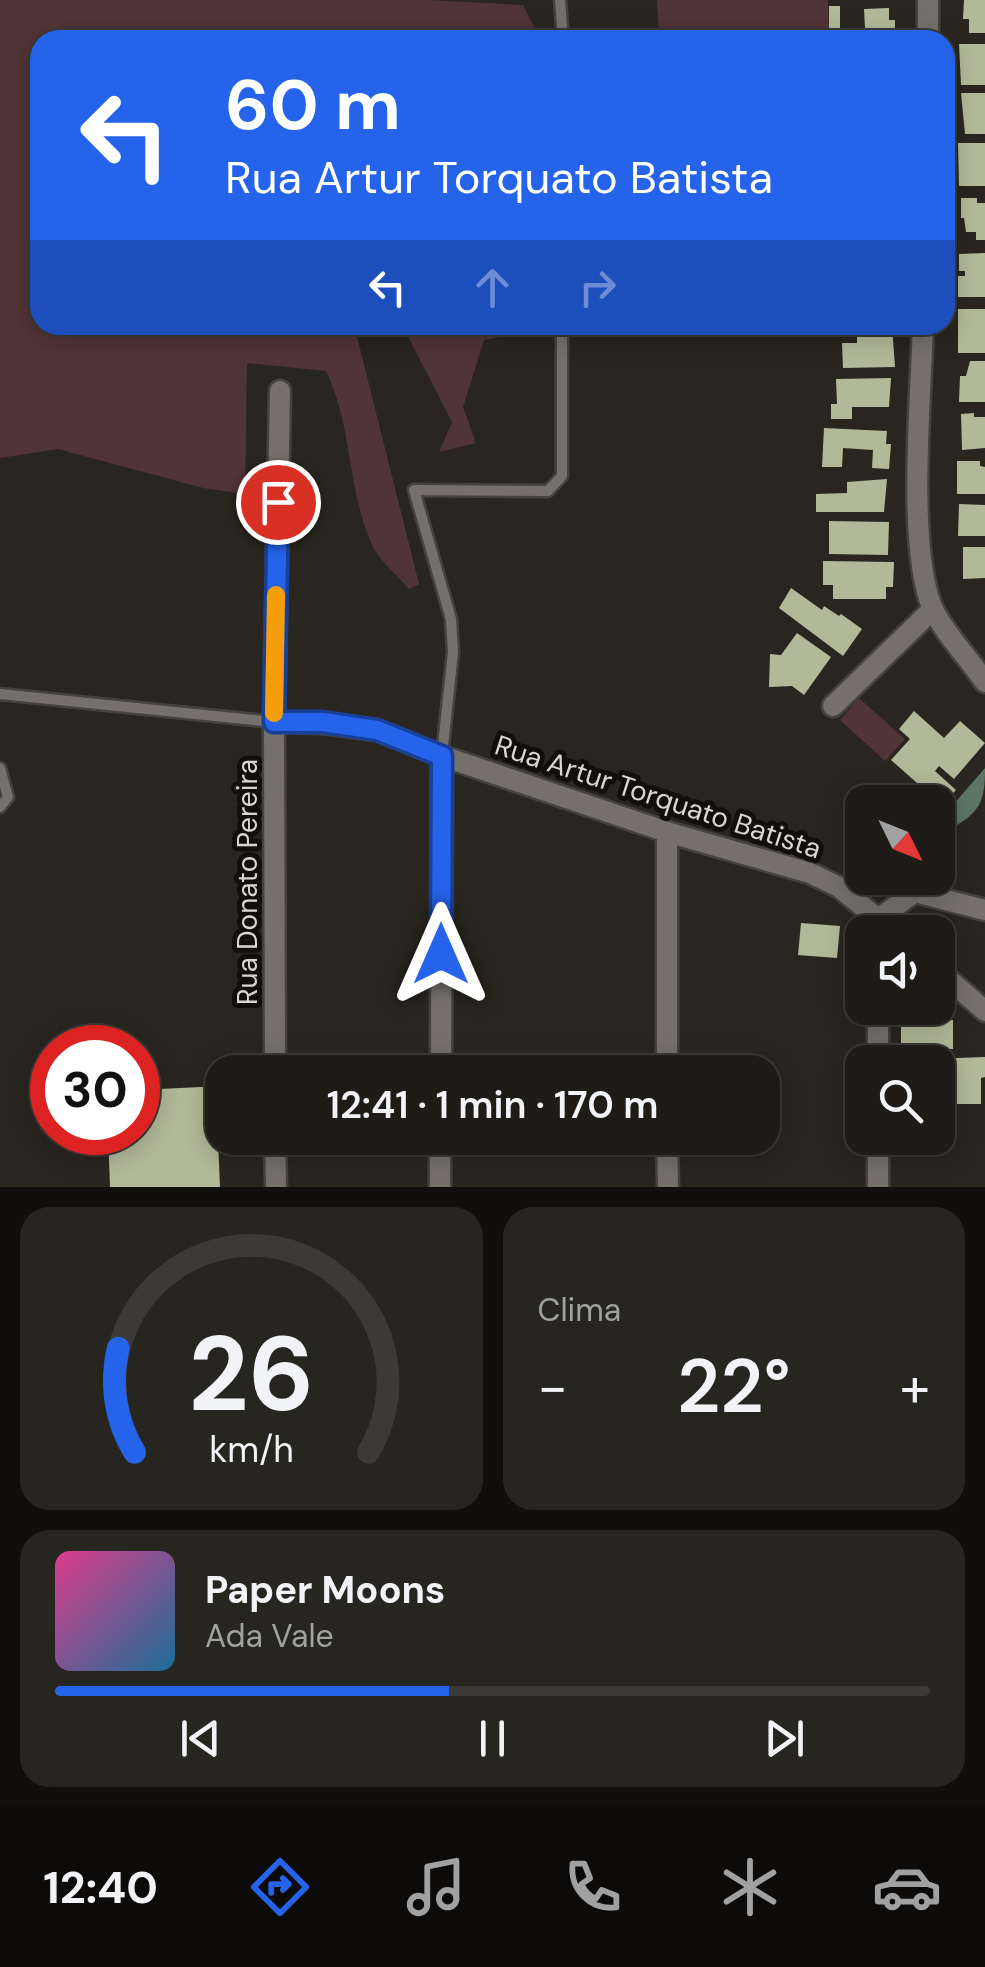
<!DOCTYPE html>
<html lang="pt">
<meta charset="utf-8">
<style>
:root{--surface:#1f1c17;--page:#272520;--text:#f1f3f6;--muted:#a1a1a1;--line:#3c3a36;--accent:#2563eb}
body{margin:0;font-family:"DM Sans",sans-serif;background:var(--page);color:var(--text);height:100vh;display:flex;flex-direction:column;font-size:38px;white-space:nowrap}
*{box-sizing:border-box;margin:0}
p{font-size:32px;color:var(--muted)}
.icon{flex:none;width:55px;height:55px;fill:none;stroke:currentColor;stroke-width:2;stroke-linecap:round;stroke-linejoin:round}
.map{position:relative;height:1187px;overflow:hidden}
.details{display:flex;flex-direction:column;gap:20px;padding:20px;background:#110f0d;flex:1}
.details>*{flex:none}
.banner{position:absolute;left:30px;top:30px;width:925px;height:305px;border-radius:30px;box-shadow:0 5px 25px #0003,0 0 0 2px var(--line);background:#2563eb;color:#fff;overflow:hidden}
.needle{width:65px;rotate:133deg}
.buttons{position:absolute;left:845px;top:785px;display:grid;gap:20px}
.buttons a{display:grid;place-items:center;width:110px;height:110px;border-radius:20px;background:var(--surface);box-shadow:0 5px 25px #0003,0 0 0 2px var(--line);font-size:50px}
.speed{position:absolute;left:30px;top:1025px;display:flex;gap:20px;font-size:50px;font-weight:700;text-align:center}
.speed>*{display:grid;place-content:center;width:130px;height:130px;border-radius:50%;background:var(--surface);box-shadow:0 5px 25px #0003,0 0 0 2px var(--line);line-height:1}
.speed .limit{border:15px solid #d22;background:#fff;color:#111}
.pin{position:absolute;display:grid;place-items:center;width:85px;height:85px;color:#fff;margin:-42px;border:5px solid #fff;border-radius:50%;box-shadow:0 2px 10px #0007}
.me{position:absolute;width:110px;margin:-55px;rotate:0deg;stroke-linejoin:round;filter:drop-shadow(0 0 8px #0008)}
.turn{display:flex;align-items:center;gap:35px;height:210px;padding:0 30px;font-size:45px}
.turn .icon{width:130px;height:130px;stroke-width:2.5}
.turn b{display:block;font-size:70px;line-height:85px}
.lanes{display:flex;align-items:center;height:95px;padding:0 30px;background:#0003;justify-content:center;gap:50px;direction:ltr}
.lanes .off{opacity:.35}
.big{font-size:75px;font-weight:600;line-height:1.1}
.details .card{flex:1;display:flex;flex-direction:column;justify-content:center;gap:15px;min-width:0;padding:0 35px;border-radius:30px;background:var(--page)}
.details .dial{align-items:center;gap:0}
.dial svg{height:260px;overflow:visible;fill:none;stroke:var(--line);stroke-width:7;stroke-linecap:round;text-anchor:middle}
.dial text{fill:var(--text);stroke:none}
.song{display:flex;align-items:center;gap:30px}
.cover{width:120px;height:120px;border-radius:15px;background:linear-gradient(135deg,hsl(330 70% 55%),hsl(200 70% 35%))}
.played{height:10px;border-radius:5px;background:linear-gradient(90deg,var(--accent) 45%,var(--line) 45%)}
.keys{display:flex;justify-content:space-around;direction:ltr}
.heat{display:flex;justify-content:space-between;align-items:center;font-size:55px;direction:ltr}
.details .tiles{flex:1;display:grid;gap:20px;grid-template-columns:1fr 1fr}
.card:last-child{grid-column:span 2}
.trip{position:absolute;left:205px;top:1055px;width:575px;height:100px;border-radius:30px;background:var(--surface);box-shadow:0 5px 25px #0003,0 0 0 2px var(--line);font-weight:600;line-height:100px;text-align:center}
.menu{display:flex;height:160px;justify-content:space-around;align-items:center;background:#0c0b09;color:var(--muted)}
.menu .icon{width:70px;height:70px}
.menu .selected{color:var(--accent)}
.menu b{font-size:45px;color:var(--text)}
.map>svg:first-child{display:block}
.green{fill:#513435}
.water{fill:#5c7761}
.building{fill:#b2b998}
.lines{fill:none;stroke-linecap:round;stroke-linejoin:round}
.service-casing{stroke:#45433d;stroke-width:15}
.minor-casing{stroke:#45433d;stroke-width:25}
.service{stroke:#75716a;stroke-width:10}
.minor{stroke:#75716a;stroke-width:20}
.route-casing{stroke:#184099;stroke-width:25}
.route{stroke:#2563eb;stroke-width:18}
.slow{stroke:#f59e0b;stroke-width:18}
.labels{text-anchor:middle;dominant-baseline:central;stroke-width:10;stroke-linejoin:round;paint-order:stroke}
.street-label{font-size:28px;fill:#d8d6d2;stroke:#100f0c}
</style>
<div class="map">
<svg width="985" height="1187" viewBox="0 0 985 1187">
<rect width="100%" height="100%" fill="#29261f"/>
<g class="green">
<path d="M0,0H428L523,5L535,29L533,40H40V325H354L419,584L409,589C398,576 381,562 373,547C347,492 353,426 326,371L247,363L245,494L203,488L58,449L0,458Z"/>
<path d="M657,0H828L829,40H659Z"/>
<path d="M402,325H546L547,328L484,340L463,407L476,443L439,452L452,422Z"/>
<path d="M859,698L905,739L885,761L840,720Z"/>
</g>
<path class="water" d="M985,768C985,803 980,812 949,830L939,821Z"/>
<g class="building">
<path d="M964,0H985V33H969V19H963Z"/>
<path d="M829,6H840V28H865L864,9L889,8V20H895V40H829Z"/>
<path d="M959,44H985V85H961Z"/>
<path d="M961,93H985V134H965Z"/>
<path d="M958,143H985V186H959Z"/>
<path d="M961,198H977V203H985V240H976V232H966L964,218H961Z"/>
<path d="M985,253V297H958V276H965V271H959V254Z"/>
<rect x="958" y="309" width="27" height="44"/>
<path d="M857,326H892L895,367L843,368L842,343H857Z"/>
<path d="M970,361H985V402H959L960,376H966Z"/>
<path d="M891,378L889,407H852V419H831V404H837L836,379Z"/>
<path d="M974,413V417H985V448L962,450L961,414Z"/>
<path d="M824,428L887,431L886,444H891L889,469L872,468L873,450L843,448L842,467H822Z"/>
<path d="M957,461H980V466L985,467V494H957Z"/>
<path d="M887,479L884,512H816V494L847,493V482Z"/>
<path d="M959,504L985,505V536H958Z"/>
<path d="M829,521L889,522L888,555L829,554Z"/>
<path d="M963,547H985V578L963,579Z"/>
<path d="M823,561L894,562L893,587H886V599H833V585H823Z"/>
<path d="M791,588L822,610L824,606L839,616L841,614L862,629L843,656L779,608Z"/>
<path d="M797,633L831,657L804,695L792,686L769,687L770,654L781,655Z"/>
<path d="M914,711L944,738L960,721L985,743L954,779L939,766L935,771L956,790L942,805L891,760L910,739L899,729Z"/>
<path d="M801,923L840,926L837,958L798,955Z"/>
<rect x="901" y="1020" width="52" height="29"/>
<path d="M985,1057V1077L981,1078V1104H957L956,1058Z"/>
<path d="M222,1086V1140H218L220,1187H110L108,1132H138V1090Z"/>
</g>
<g class="lines">
<g class="service-casing">
<g id="service">
<path d="M560,0L563,40"/>
<path d="M0,694L274,722"/>
<path d="M442,755L453,652L451,619L414,490L548,491L562,476V325"/>
<path d="M0,768L8,797L0,807"/>
</g>
</g>
<g class="minor-casing">
<g id="minor">
<path d="M928,0V40"/>
<path d="M923,325C921,396 907,545 932,607C941,629 971,661 985,682"/>
<path d="M833,706L933,609"/>
<path d="M274,722L323,723L377,730L442,756L667,832L810,873L839,887L894,932"/>
<path d="M667,832V1072"/>
<path d="M878,931V919L915,892L985,910"/>
<path d="M938,970L985,1011"/>
<path d="M878,1062V1008"/>
<path d="M275,1072L274,722L280,391"/>
<path d="M441,1072L442,756"/>
<path d="M275,1138L276,1187"/>
<path d="M667,1138L668,1187"/>
<path d="M440,1187V1138"/>
<path d="M878,1187V1138"/>
</g>
</g>
<use href="#service" class="service"/>
<use href="#minor" class="minor"/>
</g>
<g class="lines">
<g class="route-casing">
<path id="route" d="M278,502L274,722H323L377,730L442,756L441,954"/>
</g>
<use href="#route" class="route"/>
<path class="slow" d="M274,713L276,595"/>
</g>
<g class="labels">
<g class="street-label">
<text transform="translate(658 797) rotate(18)">Rua Artur Torquato Batista</text>
<text transform="translate(247 882) rotate(-90)">Rua Donato Pereira</text>
</g>
</g>
</svg>
<div class="buttons">
<a><svg class="needle" viewBox="-14 -14 28 28"><path d="M0-13l5 13h-10z" fill="#e53935"/><path d="M0 13l5-13h-10z" fill="#a1a1a1"/></svg></a>
<a><svg class="icon" aria-label="sound" viewBox="0 0 24 24"><path d="M4 9h4l5-4v14l-5-4H4zM17 9q2 3 0 6"/></svg></a>
<a><svg class="icon" aria-label="search" viewBox="0 0 24 24"><circle cx="10" cy="10" r="6"/><path d="M15 15l6 6"/></svg></a>
</div>
<div class="speed"><div class="limit">30</div></div>
<div class="pin" style="left:278px;top:502px;background:#d93025"><svg class="icon" aria-label="arrive" viewBox="0 0 24 24"><path d="M6 21V4h12l-3 4 3 4H6"/></svg></div>
<svg class="me" style="left:441px;top:954px" viewBox="-20 -20 40 40"><path d="M0-17L14 15 0 8-14 15z" fill="#2563eb" stroke="#fff" stroke-width="4"/></svg>
<div class="trip">12:41 · 1 min · 170 m</div>
<div class="banner">
<div class="turn"><svg class="icon" aria-label="left" viewBox="0 0 24 24"><path d="M17 20v-9H6M10 6l-5 5 5 5"/></svg><div><b>60 m</b>Rua Artur Torquato Batista</div></div>
<div class="lanes"><svg class="icon" aria-label="left" viewBox="0 0 24 24"><path d="M17 20v-9H6M10 6l-5 5 5 5"/></svg><svg class="icon off" aria-label="ahead" viewBox="0 0 24 24"><path d="M12 20V5M6 11l6-6 6 6"/></svg><svg class="icon off" aria-label="right" viewBox="0 0 24 24"><path d="M7 20v-9h11M14 6l5 5-5 5"/></svg></div>
</div>
</div>
<section class="details">
<div class="tiles">
<div class="card dial"><svg viewBox="0 0 100 80">
<path d="M14 69A42 42 0 1 1 86 69"/>
<path d="M14 69A42 42 0 0 1 9 37" stroke="#2563eb"/>
<text x="50" y="56" font-size="32" font-weight="700">26</text>
<text x="50" y="72" font-size="11">km/h</text>
</svg></div>
<div class="card"><p>Clima</p>
<div class="heat"><a>−</a><b class="big">22°</b><a>+</a></div>
</div>
<div class="card">
<div class="song"><i class="cover"></i><div><b>Paper Moons</b><p>Ada Vale</p></div></div>
<div class="played"></div>
<div class="keys"><svg class="icon" aria-label="previous" viewBox="0 0 24 24"><path d="M18 5L8 12l10 7zM5 5v14"/></svg><svg class="icon" aria-label="pause" viewBox="0 0 24 24"><path d="M8 5v14M16 5v14"/></svg><svg class="icon" aria-label="next" viewBox="0 0 24 24"><path d="M6 5l10 7-10 7zM19 5v14"/></svg></div>
</div>
</div>
</section>
<nav class="menu">
<b>12:40</b>
<svg class="icon selected" aria-label="directions" viewBox="0 0 24 24"><path d="M12 3l9 9-9 9-9-9zM9 14v-3h6M13 9l2 2-2 2"/></svg>
<svg class="icon" aria-label="music" viewBox="0 0 24 24"><path d="M9 18V5l10-2v13"/><circle cx="6" cy="18" r="3"/><circle cx="16" cy="16" r="3"/></svg>
<svg class="icon" aria-label="phone" viewBox="0 0 24 24"><path d="M5 4h4l2 5-3 2q2 4 5 5l2-3 5 2v4C11 20 4 13 5 4z"/></svg>
<svg class="icon" aria-label="climate" viewBox="0 0 24 24"><path d="M12 3v18M4 7l16 10M4 17L20 7"/></svg>
<svg class="icon" aria-label="car" viewBox="0 0 24 24"><path d="M5 17H2v-5l4-1 3-4h7l3 4 3 1v5h-3M9 17h6M6 11h13"/><circle cx="7" cy="17" r="2"/><circle cx="17" cy="17" r="2"/></svg>
</nav>
